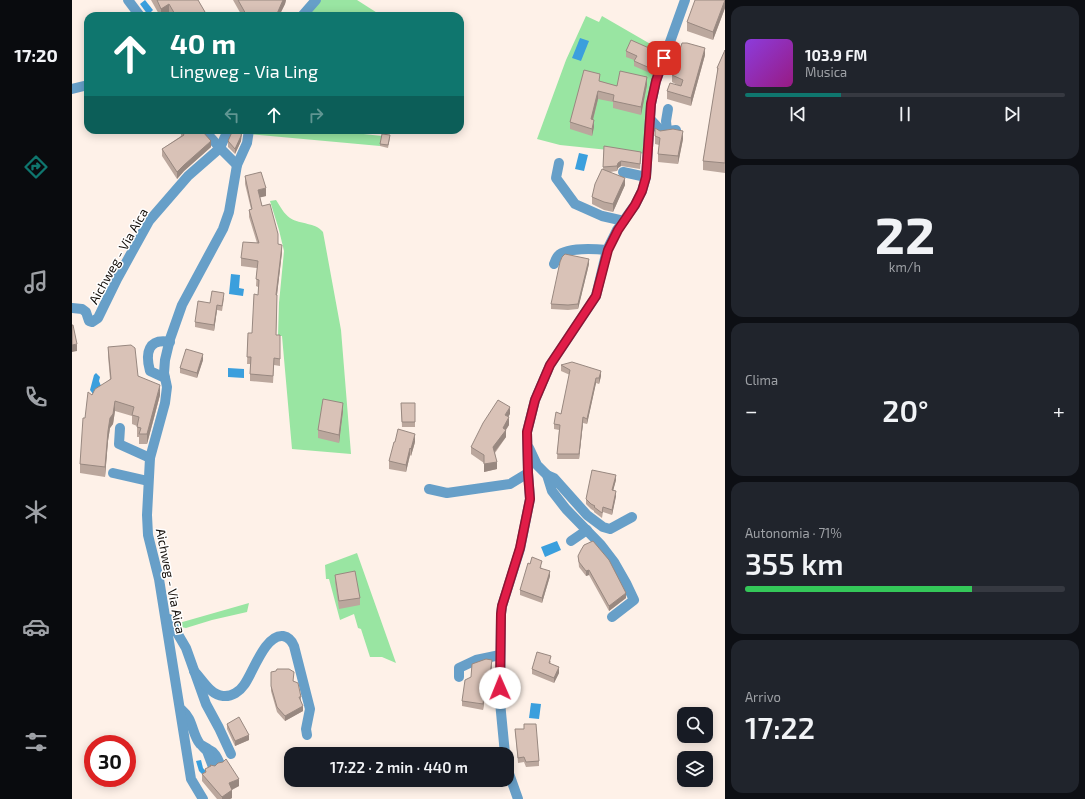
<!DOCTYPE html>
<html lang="it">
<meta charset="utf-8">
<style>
:root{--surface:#171b24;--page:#20242c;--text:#f1f3f6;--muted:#9ea1a6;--line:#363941;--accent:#0f766e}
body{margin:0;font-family:"Exo 2",sans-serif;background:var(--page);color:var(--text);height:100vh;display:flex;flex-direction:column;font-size:15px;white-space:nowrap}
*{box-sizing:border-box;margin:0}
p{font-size:13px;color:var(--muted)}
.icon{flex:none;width:22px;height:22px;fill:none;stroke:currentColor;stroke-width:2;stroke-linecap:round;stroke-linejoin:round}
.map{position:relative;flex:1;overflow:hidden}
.details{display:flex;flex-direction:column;gap:6px;padding:6px;background:#0d0f14;width:360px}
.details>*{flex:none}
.banner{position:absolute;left:12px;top:12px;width:380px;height:122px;border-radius:12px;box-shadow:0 2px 10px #0003;background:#0f766e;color:#fff;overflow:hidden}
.fabs{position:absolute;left:605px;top:707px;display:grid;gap:8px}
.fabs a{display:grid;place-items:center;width:36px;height:36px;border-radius:8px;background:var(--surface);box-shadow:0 2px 10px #0003;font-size:20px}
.speed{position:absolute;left:12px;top:735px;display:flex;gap:8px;font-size:20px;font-weight:700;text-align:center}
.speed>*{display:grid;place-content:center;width:52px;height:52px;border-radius:50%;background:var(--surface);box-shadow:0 2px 10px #0003;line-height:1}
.speed .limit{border:6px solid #d22;background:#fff;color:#111}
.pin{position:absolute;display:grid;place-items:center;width:34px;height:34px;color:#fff;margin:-17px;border-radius:8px;box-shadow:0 2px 6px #0006}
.me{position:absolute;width:44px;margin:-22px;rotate:359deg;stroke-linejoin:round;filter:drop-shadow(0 0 3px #0008)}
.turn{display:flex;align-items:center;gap:14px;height:84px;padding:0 20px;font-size:18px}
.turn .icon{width:52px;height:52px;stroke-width:2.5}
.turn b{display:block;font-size:28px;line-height:34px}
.lanes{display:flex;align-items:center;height:38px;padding:0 20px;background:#0003;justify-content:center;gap:20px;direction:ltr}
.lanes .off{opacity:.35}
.big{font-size:30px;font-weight:600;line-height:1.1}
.details .card{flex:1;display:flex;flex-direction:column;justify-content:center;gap:6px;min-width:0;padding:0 14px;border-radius:12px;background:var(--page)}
.details .dial{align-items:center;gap:0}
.dial b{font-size:52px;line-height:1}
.song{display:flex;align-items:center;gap:12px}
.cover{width:48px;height:48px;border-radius:6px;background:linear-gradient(135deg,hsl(270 70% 55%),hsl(310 70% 35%))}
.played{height:4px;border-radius:2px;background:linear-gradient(90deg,var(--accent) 30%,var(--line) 30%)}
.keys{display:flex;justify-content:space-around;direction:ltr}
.heat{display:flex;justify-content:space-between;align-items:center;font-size:22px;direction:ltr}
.charge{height:6px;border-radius:3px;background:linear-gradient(90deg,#34c759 71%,var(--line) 0)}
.trip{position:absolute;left:212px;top:747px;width:230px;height:40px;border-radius:12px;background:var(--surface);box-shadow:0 2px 10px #0003;font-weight:600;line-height:40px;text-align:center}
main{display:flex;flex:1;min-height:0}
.menu{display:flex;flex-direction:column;width:72px;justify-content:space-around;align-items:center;background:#090b0e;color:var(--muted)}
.menu .icon{width:28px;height:28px}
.menu .selected{color:var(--accent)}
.menu b{font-size:18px;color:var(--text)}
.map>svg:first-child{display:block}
.green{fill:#99e5a2}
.water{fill:#3b9fdd}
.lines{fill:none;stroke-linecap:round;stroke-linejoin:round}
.minor{stroke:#679fc8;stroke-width:10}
.wall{fill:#bba79d}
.shaded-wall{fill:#988880}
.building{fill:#d9c2b7;stroke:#988880}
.route-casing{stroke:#92132f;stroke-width:10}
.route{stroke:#e11d48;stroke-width:7}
.labels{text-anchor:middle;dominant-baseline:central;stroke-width:3;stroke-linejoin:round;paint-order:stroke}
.street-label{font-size:13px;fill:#150f0a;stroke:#fff}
</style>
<main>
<nav class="menu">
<b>17:20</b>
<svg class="icon selected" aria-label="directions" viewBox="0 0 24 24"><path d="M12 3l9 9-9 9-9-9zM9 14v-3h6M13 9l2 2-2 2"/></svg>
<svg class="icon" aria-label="music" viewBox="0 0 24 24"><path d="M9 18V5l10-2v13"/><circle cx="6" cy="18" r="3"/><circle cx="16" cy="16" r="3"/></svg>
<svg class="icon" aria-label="phone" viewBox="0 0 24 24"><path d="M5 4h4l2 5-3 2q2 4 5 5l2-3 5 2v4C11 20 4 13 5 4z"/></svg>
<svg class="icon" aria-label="climate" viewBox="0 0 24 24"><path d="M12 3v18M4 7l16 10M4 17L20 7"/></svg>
<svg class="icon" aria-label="car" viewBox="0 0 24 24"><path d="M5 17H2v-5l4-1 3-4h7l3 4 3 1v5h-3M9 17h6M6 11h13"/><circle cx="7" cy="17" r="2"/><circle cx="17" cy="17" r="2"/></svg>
<svg class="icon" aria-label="filters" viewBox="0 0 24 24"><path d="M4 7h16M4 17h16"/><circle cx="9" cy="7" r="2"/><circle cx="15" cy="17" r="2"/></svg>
</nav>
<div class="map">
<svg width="653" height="799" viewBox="0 0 653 799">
<rect width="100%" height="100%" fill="#fef1e8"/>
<g class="green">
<path d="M243,0H285L310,16H230Z"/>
<path d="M514,16L527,22L530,16L594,53L584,81L575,154L488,145L465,139L494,60Z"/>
<path d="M177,130H274L273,132L310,136L308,146L176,134Z"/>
<path d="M204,200C208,206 212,214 218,218C229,225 243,222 251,232L269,330L279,454L220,449L210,336H206L207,303L212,251L207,230L198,201Z"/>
<path d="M285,553L324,663L310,657H298L289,629L286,628L282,614L268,620L257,579H254L253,565Z"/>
<path d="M177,603L175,612L140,620L114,628L100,625Z"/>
</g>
<g class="water">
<path d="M73,0L81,10L76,15L68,4Z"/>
<path d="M508,38L517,41L509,61L500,58Z"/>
<path d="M507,153L516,155L512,171L503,169Z"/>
<path d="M159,274L168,275L167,288L172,289L171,296L157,294Z"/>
<path d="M156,368L172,369V378L156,377Z"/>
<path d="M24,373L28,377L27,381L29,386L21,394L18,390L22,375Z"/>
<path d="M485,541L489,550L473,557L469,547Z"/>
<path d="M459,703L469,704L467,719L457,718Z"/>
<path d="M129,760L131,768L136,774L132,776L127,771L124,761Z"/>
</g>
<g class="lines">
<g class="minor">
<path d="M56,0L68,16"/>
<path d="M230,16L244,0"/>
<path d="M0,89L16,85"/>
<path d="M578,119L590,132L604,130"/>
<path d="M132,130L148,148L165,165"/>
<path d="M595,131L594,121L596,109"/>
<path d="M487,163L484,178L503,204L530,216L552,221"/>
<path d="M551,172L574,177"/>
<path d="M482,264C483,262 484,258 486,256C494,247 524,249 535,250"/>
<path d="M0,308L10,309L14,312L17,321L20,322L26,318L45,279L77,221L116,176L148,148L156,130"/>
<path d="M93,378L78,371C73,353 76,338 98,342"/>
<path d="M48,428L47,444L78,458"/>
<path d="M457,448L465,465L475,475L480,491L494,509L529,545L542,562L554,583L562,600L540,617"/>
<path d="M41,473L76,481"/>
<path d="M475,475L482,478L515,515L531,527L538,529L560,517"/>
<path d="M357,489L375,493L438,484L456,473"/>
<path d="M499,541L515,530"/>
<path d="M97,619L114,648L134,704L147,728L159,754"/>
<path d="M122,671C130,679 138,695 151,696C160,697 168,691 172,685C181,673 193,634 211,636C216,637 220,641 222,646L238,709L234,729L235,735"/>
<path d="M387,677V668L404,660L428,655"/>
<path d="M110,710C121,719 120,734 128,744C130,746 133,747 136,749C143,752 145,757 148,764"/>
<path d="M131,747L135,751L141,767"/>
<path d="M433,754L428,702L429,614L430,606L448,549L458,499L456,473L455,432L463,400L478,365L524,296L535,250L545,230L563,205L570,191L574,177L579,104L584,81L613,0"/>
<path d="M435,768L446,799"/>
<path d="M131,799L119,779L87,579L76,535L75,515L78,458L93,403L95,387L92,373L93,360L98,339L110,305L151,229L157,212L165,165L175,143L177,130"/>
</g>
</g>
<g class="wall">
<path d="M79,0H126L133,16H98L97,14L94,16H88Z"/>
<path d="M161,0H214L213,4L207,16H170Z"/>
<path d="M653,0V8L641,40L615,31V22Z"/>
<path d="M653,50V173L631,170V161L645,77V68Z"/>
<path d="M554,51L586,57L580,74L562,66V60L554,57Z"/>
<path d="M633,55L619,106L595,99V91L607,86L600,82V75Z"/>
<path d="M528,81L545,86L575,85L569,115L541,108V102L526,99L521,120L522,127L520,136L498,129V122Z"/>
<path d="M109,130H120L121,133L139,147L112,171L105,179L90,156V149L109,136Z"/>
<path d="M161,130H170L169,141L163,154L156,147V141Z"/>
<path d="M588,131L611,139L606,164L586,162V154L587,145L583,144V136Z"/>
<path d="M318,138L316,148L308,146V144Z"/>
<path d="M532,146L569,157L568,169L549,166L546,168L545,171L538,172L553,185L541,212L532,210L520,204V197L531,169Z"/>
<path d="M173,176L194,196L188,197L190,206L206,244L210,252L205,295V303L204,335H208V366L202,365L201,383L178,381V364H175L176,333H180L186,295V287L184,286L185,268L169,266V258L185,243L177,217V210L179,209L173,184Z"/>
<path d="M517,264L506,309L496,310L479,309V304Z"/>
<path d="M152,298L150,311L145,310L142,331L123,327V322L138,303Z"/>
<path d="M36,347L66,376L88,395L75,444H67V437H65V426L60,424V416L43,411L41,424L38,428L36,441L33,477L8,473V464L13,418L20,395L38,379L36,356Z"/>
<path d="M131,360L125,378L108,373V368Z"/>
<path d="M489,365L529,376L527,384L524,383L515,424L511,423L507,459H485L487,430L482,429V424L489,414L498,375L489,371Z"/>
<path d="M329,403H343V427H330Z"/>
<path d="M271,411L267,443L246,438V430Z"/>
<path d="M438,414L436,417L437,425L434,430V437L423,453L425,469L412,472V463L399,454V447Z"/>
<path d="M343,442L339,456L338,455L334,472L317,469V461Z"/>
<path d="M544,480L541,490L544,496L540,515L531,512L530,518L522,512V511L519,509L514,504V499Z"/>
<path d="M506,556L554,598L537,611L517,575L514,576L507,567Z"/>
<path d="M470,566L469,568L478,576L470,603L448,595V590Z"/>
<path d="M263,575L288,598V605L267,609L263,582Z"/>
<path d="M479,661L478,664L487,673L482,683L460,674V669Z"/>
<path d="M420,666L417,686H414L411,710L390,706V701Z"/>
<path d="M199,672L222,681L229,697V702L231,711L213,721L205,712L199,691Z"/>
<path d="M155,724L177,740L163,746L155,729Z"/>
<path d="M452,724L467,761V766L454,767L452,762L446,763L443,729H452Z"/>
<path d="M138,765L167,786L160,790V798L158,799H145L130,781V774L133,772V769L138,767Z"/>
</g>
<g class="shaded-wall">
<path d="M211,0H214L213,4L207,16H203Z"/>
<path d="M653,0V8L641,40V32Z"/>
<path d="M97,4V14L94,16H89V9Z"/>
<path d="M133,12V16H125Z"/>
<path d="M633,48V55L619,106V98Z"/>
<path d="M586,52V57L580,74V69Z"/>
<path d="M575,77V85L569,115V107Z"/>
<path d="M526,91V99L519,127V119Z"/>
<path d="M522,120V127L520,136V129Z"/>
<path d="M170,130L169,141L163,154V149Z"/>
<path d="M611,131V139L606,164V156Z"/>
<path d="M139,141V147L112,171L105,179V172L112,165Z"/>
<path d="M549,161V166L546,168L545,171V166L546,163Z"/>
<path d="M553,178V185L541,212V204Z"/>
<path d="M194,188V196L186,198V190Z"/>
<path d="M210,245V252L204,303V295Z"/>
<path d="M517,259V264L506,309V304Z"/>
<path d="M145,305V310L142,331V325Z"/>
<path d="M5,344V351L0,352V345Z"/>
<path d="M131,354V360L125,378V373Z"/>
<path d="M529,371V376L527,384V378Z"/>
<path d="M524,378V383L515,424V419Z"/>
<path d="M88,385V395L75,444V434Z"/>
<path d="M43,401V411L41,424L38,428L36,441L33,477V467L36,431L38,418Z"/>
<path d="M271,403V411L267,443V435Z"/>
<path d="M438,407V414L433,422V415Z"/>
<path d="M437,417V425L433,431L434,430V437L421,454V447L431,428Z"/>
<path d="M511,417V423L507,459V454Z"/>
<path d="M343,434V442L339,456V449Z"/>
<path d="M338,448V455L334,472V465Z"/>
<path d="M425,462V469L412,472V464Z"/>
<path d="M544,475V480L540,495V490Z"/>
<path d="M544,491V496L540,515V510Z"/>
<path d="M517,570V575L514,576V571Z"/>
<path d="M478,571V576L470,603V598Z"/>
<path d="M554,593V598L537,611V606Z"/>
<path d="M420,660V666L417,686V681Z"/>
<path d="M487,667V673L482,683V678Z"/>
<path d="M414,681V686L411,710V704Z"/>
<path d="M231,706V711L213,721V716Z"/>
<path d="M177,735V740L163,746V741Z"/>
<path d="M167,779V786L157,791V783Z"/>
<path d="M160,790V798L158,799H150V797Z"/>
</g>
<g class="building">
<path d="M85,0H126L133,12L125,16H104L97,4L89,9Z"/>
<path d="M166,0H211L204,16H175Z"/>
<path d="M623,0H653L641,32L615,22Z"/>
<path d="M559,40L586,52L580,69L562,61L565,56L554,51Z"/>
<path d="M610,43H615L633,48L619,98L595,91L598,83L609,86L611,80L600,75Z"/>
<path d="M653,50V163L631,161L646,68H645Z"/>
<path d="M512,70L528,74L527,81L545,86L548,71L575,77L569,107L541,101L542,95L526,91L519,119L522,120L520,129L498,122Z"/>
<path d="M583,128L588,131L601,129L611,131L606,156L586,154L588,138L583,136Z"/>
<path d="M109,130H120L121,133L131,132L139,141L112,165L105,172L90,149L112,135Z"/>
<path d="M161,130H170L169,136L163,149L156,141Z"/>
<path d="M310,134L318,135L316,145L308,144Z"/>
<path d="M532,146L569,152L568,164L549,161L546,163L545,166L531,167Z"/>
<path d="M530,169L553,178L541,204L532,202L520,197L523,184Z"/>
<path d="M189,172L194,188L186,190L190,206L198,204L206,234V244L210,245L204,295H205L204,335H208V359L202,358L201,376L178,374L179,357H175L176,333H180L182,294L186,295L187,280L184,279L186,261L169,258L171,242L187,243L177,210L180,209L173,176Z"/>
<path d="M493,254L517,259L506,304L496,305L479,304L488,262L490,257Z"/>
<path d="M140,291L152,293L150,306L145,305L142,325L123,322L126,301L138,303Z"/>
<path d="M0,325H1L5,344L0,345Z"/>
<path d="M59,345L63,348L66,376L88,385L75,434H67L69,428L65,427L67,417L60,415L62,407L43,401L41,414L38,418L36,431L33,467L8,464L11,418H13L16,392L20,395L23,389L39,379L36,347Z"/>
<path d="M114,349L131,354L125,373L108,368Z"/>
<path d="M500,362L529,371L527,378H524L515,419L511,417L507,454H485L488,425L482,424L484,412L489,414L498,370L489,365Z"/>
<path d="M251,399L271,403L267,435L246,430Z"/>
<path d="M426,400L438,407L433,415L437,417L431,428L434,430L421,447L425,462L412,464V455L399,447L411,423Z"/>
<path d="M329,403H343V422H330Z"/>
<path d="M326,429L343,434L339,449L338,448L334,465L317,461L322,442H323Z"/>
<path d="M520,470L544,475L540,490L544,491L540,510L531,507L530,513L522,507L523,506L519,504L514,499Z"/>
<path d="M521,541L537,560L554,593L537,606L517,570L514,571L507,562L506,556L509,550L512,545Z"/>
<path d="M460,557L470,561L468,568L478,571L470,598L448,590L456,563L458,564Z"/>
<path d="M283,571L288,598L267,601L263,575Z"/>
<path d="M465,652L479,656L477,663L487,667L482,678L460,669Z"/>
<path d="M414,659L420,660L417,681H414L411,704L390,701L393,680L399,677L400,664Z"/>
<path d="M205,669H217L222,672L221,681L226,683L229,697H227L231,706L213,716L205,707L199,686V672L204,671Z"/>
<path d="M167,717L177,735L163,741L155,724Z"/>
<path d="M452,724H464L467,761L454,762L452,757L446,758L443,729H452Z"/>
<path d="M154,759L167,779L157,783L160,790L150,797L130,774L134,772L133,769L139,766L138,765L143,766L146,763L151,762Z"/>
</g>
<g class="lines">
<g class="route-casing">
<path id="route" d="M428,688L429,614L430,606L448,548L458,499L456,473L455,432L463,400L478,365L524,296L536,250L546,230L563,205L570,191L574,177L579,104L584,81L592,58"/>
</g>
<use href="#route" class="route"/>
</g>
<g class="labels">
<g class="street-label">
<text transform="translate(46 256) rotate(-61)">Aichweg - Via Aica</text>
<text transform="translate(99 581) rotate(79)">Aichweg - Via Aica</text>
</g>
</g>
</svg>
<div class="fabs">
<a><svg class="icon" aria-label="search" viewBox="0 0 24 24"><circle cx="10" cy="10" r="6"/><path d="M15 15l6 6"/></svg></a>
<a><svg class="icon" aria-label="layers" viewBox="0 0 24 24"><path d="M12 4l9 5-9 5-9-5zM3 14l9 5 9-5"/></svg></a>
</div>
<div class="speed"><div class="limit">30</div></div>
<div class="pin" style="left:592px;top:58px;background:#d93025"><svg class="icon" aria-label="arrive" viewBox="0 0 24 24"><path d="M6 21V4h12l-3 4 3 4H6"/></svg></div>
<svg class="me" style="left:428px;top:688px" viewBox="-20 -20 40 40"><circle r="19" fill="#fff"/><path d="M0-13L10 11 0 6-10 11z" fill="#e11d48"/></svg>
<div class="trip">17:22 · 2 min · 440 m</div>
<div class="banner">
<div class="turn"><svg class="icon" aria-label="ahead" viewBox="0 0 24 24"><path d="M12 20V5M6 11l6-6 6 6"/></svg><div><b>40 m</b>Lingweg - Via Ling</div></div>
<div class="lanes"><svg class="icon off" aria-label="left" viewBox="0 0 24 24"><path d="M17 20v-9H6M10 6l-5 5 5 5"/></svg><svg class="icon" aria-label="ahead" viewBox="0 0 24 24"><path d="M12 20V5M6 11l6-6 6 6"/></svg><svg class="icon off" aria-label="right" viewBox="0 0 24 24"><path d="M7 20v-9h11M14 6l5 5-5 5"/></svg></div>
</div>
</div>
<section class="details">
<div class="card">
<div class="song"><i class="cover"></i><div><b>103.9 FM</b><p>Musica</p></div></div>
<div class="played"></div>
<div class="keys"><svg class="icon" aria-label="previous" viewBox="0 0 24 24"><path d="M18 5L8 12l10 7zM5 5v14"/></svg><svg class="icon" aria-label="pause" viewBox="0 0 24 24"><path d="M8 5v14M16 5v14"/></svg><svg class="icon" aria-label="next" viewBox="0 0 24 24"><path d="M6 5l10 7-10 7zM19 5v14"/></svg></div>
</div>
<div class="card dial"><b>22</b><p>km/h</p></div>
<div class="card"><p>Clima</p>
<div class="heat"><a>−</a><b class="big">20°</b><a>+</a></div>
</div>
<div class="card"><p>Autonomia · 71%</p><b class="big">355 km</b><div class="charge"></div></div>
<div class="card"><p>Arrivo</p><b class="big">17:22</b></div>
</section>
</main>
